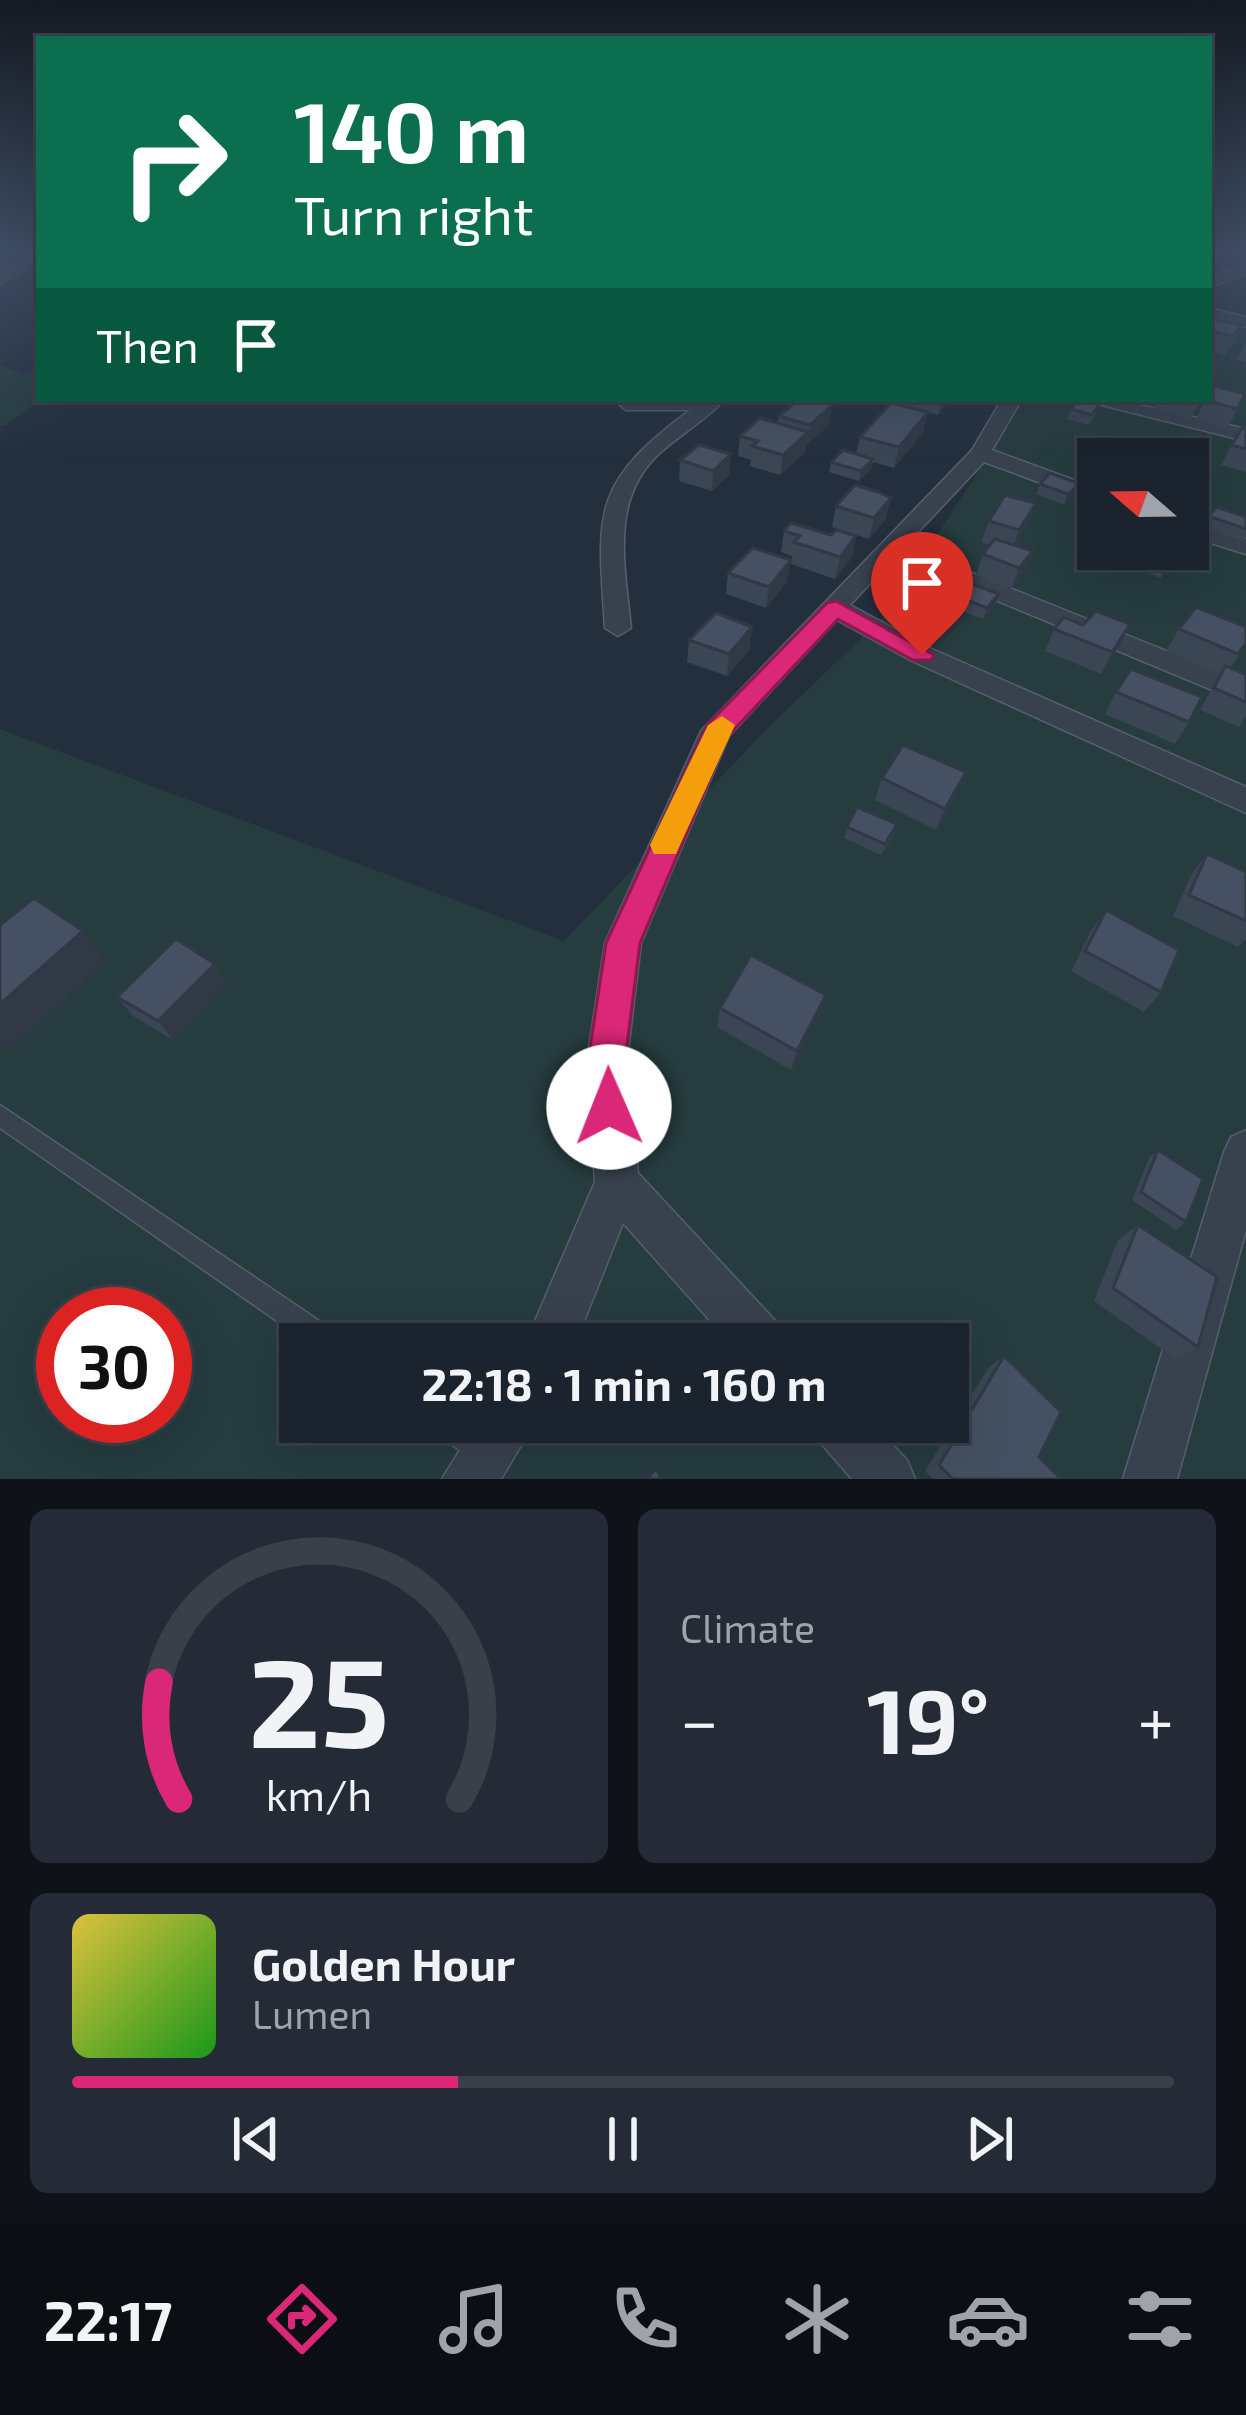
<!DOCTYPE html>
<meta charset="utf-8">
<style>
:root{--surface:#1b232e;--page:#242b36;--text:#f1f3f6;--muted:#a0a4aa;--line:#39404a;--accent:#db2777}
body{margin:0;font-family:"Exo 2",sans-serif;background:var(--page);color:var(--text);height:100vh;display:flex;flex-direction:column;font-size:45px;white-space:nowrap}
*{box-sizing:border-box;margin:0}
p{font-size:39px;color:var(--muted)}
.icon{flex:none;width:66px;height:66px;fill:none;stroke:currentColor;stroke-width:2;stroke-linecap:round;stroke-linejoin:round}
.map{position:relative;height:1479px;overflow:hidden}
.sheet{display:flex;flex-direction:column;gap:30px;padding:30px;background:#0f1319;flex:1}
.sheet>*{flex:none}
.guide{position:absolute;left:36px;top:36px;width:1176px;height:366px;border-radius:0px;box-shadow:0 12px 48px #0002,0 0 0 3px var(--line);background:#0b6e4f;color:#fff;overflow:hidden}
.needle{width:78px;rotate:290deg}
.buttons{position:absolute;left:1077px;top:438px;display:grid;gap:24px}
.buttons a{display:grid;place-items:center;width:132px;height:132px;border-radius:0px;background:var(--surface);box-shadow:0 12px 48px #0002,0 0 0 3px var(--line);font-size:60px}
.speed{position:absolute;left:36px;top:1287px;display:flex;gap:24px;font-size:60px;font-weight:700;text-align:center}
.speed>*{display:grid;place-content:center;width:156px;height:156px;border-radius:50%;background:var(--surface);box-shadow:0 12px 48px #0002,0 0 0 3px var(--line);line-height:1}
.speed .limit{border:18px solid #d22;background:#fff;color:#111}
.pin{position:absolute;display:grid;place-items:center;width:102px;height:102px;color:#fff;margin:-123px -51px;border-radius:50% 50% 50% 0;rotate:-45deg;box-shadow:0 0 12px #0007}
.pin .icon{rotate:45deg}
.me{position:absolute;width:132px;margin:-66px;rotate:359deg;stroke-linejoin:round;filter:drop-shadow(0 0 9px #0008)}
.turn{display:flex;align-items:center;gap:42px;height:252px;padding:0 60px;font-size:54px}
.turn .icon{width:156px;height:156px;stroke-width:2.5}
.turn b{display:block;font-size:84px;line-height:102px}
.then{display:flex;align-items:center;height:114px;padding:0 60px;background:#0003;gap:24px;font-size:45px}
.big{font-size:90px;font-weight:700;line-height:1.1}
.sheet .widget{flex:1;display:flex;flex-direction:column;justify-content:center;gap:18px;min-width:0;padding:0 42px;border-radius:18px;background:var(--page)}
.sheet .dial{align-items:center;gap:0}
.dial svg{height:312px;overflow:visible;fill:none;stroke:var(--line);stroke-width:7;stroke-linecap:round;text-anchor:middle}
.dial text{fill:var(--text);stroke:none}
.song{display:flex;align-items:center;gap:36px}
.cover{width:144px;height:144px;border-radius:18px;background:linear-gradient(135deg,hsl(50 70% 55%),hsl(120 70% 35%))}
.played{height:12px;border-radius:6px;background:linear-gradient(90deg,var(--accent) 35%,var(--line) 35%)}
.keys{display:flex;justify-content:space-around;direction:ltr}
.heat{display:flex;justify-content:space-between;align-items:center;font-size:66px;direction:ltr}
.sheet .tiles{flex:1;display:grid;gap:30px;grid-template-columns:1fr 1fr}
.widget:last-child{grid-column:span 2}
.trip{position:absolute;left:279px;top:1323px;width:690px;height:120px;border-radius:0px;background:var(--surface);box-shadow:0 12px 48px #0002,0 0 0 3px var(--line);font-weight:700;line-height:120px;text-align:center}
.menu{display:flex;height:192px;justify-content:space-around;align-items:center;background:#0b0e12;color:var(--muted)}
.menu .icon{width:84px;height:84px}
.menu .current{color:var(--accent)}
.menu b{font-size:54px;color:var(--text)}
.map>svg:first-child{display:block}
.green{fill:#263c3f;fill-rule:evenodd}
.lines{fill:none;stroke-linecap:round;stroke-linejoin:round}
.service-casing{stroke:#565f6c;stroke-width:3}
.minor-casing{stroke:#565f6c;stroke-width:3}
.service{fill:#38414e;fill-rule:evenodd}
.minor{fill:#38414e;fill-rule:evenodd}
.wall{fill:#3b4654}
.shaded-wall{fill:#303945}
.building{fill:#455162;stroke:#303945;stroke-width:3}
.route{fill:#db2777;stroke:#8e194d;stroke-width:3}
.slow{fill:#f59e0b}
</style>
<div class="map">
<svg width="1246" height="1479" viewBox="0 0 1246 1479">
<rect width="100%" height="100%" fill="#242f3e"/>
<g class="green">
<path d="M1209,315L1246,324V1479H0V729L564,941L767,729L886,614L1025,399H1209ZM1098,459H1188V549H1098ZM63,1314H165V1416H63ZM300,1344H948V1422H300Z"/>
<path d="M0,365L23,374L39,370L41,399L5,426H0Z"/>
</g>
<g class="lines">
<g class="service-casing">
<g id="service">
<path d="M0,1105L340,1335L343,1344H310L0,1128Z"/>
<path d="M431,1422C456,1422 482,1421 493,1447L489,1456L480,1460C463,1453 438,1439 431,1422Z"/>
</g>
</g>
<g class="minor-casing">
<g id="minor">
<path d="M1213,250H1246V258L1215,253Z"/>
<path d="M39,252V262L0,283V272Z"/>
<path d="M1246,265V275L1209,287V277Z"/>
<path d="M1209,308L1246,317V327L1209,318Z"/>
<path d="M613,399H725C706,420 681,434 660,453C609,499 625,566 631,628L618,636L605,628C597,510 591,484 690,410H626Z"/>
<path d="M1002,399H1022L992,450L1098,489V504L984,462L905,546L1246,683V704L894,558L850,605L932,649L1246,787V813L912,661L837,620L729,736L641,943L626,1068L638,1173L781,1327L789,1344H731L623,1223L575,1344H525L595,1182L586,1068L605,943L701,731L972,450Z"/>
<path d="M1078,399H1113L1246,429V441Z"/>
<path d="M1188,521L1246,539V554L1188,536Z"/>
<path d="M1246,1130V1230L1177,1479H1123L1224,1152L1231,1137Z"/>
<path d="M477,1422H535L501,1479H442Z"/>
<path d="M810,1422H871L907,1460L915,1479H852L818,1440Z"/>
</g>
</g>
<use href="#service" class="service"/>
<use href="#minor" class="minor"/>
</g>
<g class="wall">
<path d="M1209,318L1242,325L1233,343L1225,355L1209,351Z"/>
<path d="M1246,342V362L1236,360Z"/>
<path d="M1245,394L1227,429L1196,420L1205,400Z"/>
<path d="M895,399H950L938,415L924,411L923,432L894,468L873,462L871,469L859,481L829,472L831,462L856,454L860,437L894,404Z"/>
<path d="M1157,399H1202L1190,418L1153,408Z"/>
<path d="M1071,409L1097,413L1088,425L1067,419Z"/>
<path d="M779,416L829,425L806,445L805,452L780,475L750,466L751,460L738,456L740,436L778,423Z"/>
<path d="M1246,429V472L1221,465L1232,445Z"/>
<path d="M731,454L729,475L712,491L679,481L680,460Z"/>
<path d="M1098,470V492L1084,487L1089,477Z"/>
<path d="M1040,484L1076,494L1064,505L1036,494Z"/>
<path d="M1188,501L1204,507L1193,524L1188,522Z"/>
<path d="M1036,503L1028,524L1015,545L1033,551L1025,572L1011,589L976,575L983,554L990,545L981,542L989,521Z"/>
<path d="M836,506L886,519L869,539L832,527Z"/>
<path d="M1208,516L1246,517V536L1243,541L1203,527Z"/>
<path d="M784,531L856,536L852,557L835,579L791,564L792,556L781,552Z"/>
<path d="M1125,549H1182L1177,559L1161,578L1119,562Z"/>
<path d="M728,573L787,582L766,608L726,594Z"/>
<path d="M999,594L995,605L983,619L955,608L959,597Z"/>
<path d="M1054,629L1119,646L1101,674L1045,651Z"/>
<path d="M1179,629L1246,645L1230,668L1246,674V716L1239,727L1200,710L1220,674L1166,651Z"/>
<path d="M689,640L750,649L727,676L687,662Z"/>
<path d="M1116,692L1189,722L1175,744L1105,714Z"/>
<path d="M882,778L957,794L936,830L875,800Z"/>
<path d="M897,824L893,835L881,855L844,838L847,827Z"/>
<path d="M1207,854L1246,872V939L1238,947L1173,916L1191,875Z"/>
<path d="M1106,910L1161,992L1144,1012L1071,971L1091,931Z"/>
<path d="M215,964L227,984L173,1040L133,1016L117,997Z"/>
<path d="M826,995L820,1014L791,1070L717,1027L720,1008Z"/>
<path d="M1158,1150L1186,1222L1176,1230L1132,1200L1149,1158Z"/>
<path d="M1138,1225L1198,1347L1174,1358L1094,1301L1118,1240Z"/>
<path d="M1004,1356L1039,1457L1061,1479H933L925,1471L989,1367Z"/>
</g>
<g class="shaded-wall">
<path d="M942,399H950L938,415Z"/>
<path d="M832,405L829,425L806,445L810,425Z"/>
<path d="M928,412L923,432L894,468L899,447Z"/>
<path d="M808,432L805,452L780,475L783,455Z"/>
<path d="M731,454L729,475L712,491L713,471Z"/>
<path d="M873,459L871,469L859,481L861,471Z"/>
<path d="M1080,484L1076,494L1064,505L1068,494Z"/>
<path d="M891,498L886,519L869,539L874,518Z"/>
<path d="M1036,503L1028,524L1011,552L1019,530Z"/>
<path d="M856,536L852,557L835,579L840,557Z"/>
<path d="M1178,549H1182L1177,559L1161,578L1172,557Z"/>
<path d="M1033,551L1025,572L1011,589L1019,568Z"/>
<path d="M791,560L787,582L766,608L769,587Z"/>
<path d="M999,594L995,605L983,619L987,608Z"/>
<path d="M1130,624L1119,646L1101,674L1112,652Z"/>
<path d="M752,627L750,649L727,676L729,654Z"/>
<path d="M966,772L957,794L936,830L945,809Z"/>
<path d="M83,931L106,961L9,1051L0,1043V1004Z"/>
<path d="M215,964L227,984L173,1040L158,1021Z"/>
<path d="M826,995L820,1014L791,1070L797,1051Z"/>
</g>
<g class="building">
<path d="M1209,318L1242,325L1233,336L1209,331Z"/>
<path d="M1214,386L1245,394L1237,409L1205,400L1209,399V394Z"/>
<path d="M799,399H812L832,405L810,425L779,416Z"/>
<path d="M1079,399H1084L1100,403L1092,415L1071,409Z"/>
<path d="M891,403L928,412L899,447L860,437Z"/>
<path d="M760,418L808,432L783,455L752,446L758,441L740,436Z"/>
<path d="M1242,428L1246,429V449L1232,445Z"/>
<path d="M699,445L731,454L713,471L680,460Z"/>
<path d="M843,450L873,459L861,471L831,462Z"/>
<path d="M1096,469L1098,470V480L1089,477Z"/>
<path d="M1050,473L1080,484L1068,494L1040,484Z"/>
<path d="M855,485L878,492L891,498L874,518L836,506Z"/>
<path d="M1005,495L1036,503L1019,530L989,521Z"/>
<path d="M1188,501L1204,507L1198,513L1188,509Z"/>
<path d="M1217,507L1246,517V529L1208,516Z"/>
<path d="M791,523L831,535L836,530L856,536L840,557L794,542L800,536L784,531Z"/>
<path d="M995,539L1033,551L1019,568L983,554Z"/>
<path d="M753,548L791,560L769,587L728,573Z"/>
<path d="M1151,549H1178L1172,557Z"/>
<path d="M970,583L999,594L987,608L959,597Z"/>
<path d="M1196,607L1246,627V643L1238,654L1179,629Z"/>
<path d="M1096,611L1130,624L1112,652L1054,629L1064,617L1083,625Z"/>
<path d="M716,613L752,627L729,654L689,640Z"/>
<path d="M1225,666L1246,674V702L1214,688Z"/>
<path d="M1131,669L1202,697L1189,722L1116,692Z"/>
<path d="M903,745L966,772L945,809L882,778Z"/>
<path d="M857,807L897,824L885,844L847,827Z"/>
<path d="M1207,854L1246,872V921L1189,895Z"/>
<path d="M34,898L83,931L0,1004V925Z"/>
<path d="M1106,910L1179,950L1161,992L1085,951Z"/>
<path d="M176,939L215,964L158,1021L117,997Z"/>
<path d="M751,955L826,995L797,1051L720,1008Z"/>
<path d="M1158,1150L1203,1179L1186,1222L1141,1192Z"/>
<path d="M1138,1225L1217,1277L1198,1347L1113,1288Z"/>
<path d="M1004,1356L1061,1412L1039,1457L1061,1479H953L939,1465Z"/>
<path d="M656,1469L662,1479H647Z"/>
</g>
<linearGradient id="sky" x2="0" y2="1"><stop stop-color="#141a22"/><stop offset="0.55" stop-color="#3f4d63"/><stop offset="1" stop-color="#3f4d63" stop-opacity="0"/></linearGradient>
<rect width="1246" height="457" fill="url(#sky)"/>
<path class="route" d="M836,601L934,655L931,660H913L838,619L728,736L640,943L624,1068L628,1107L623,1120L609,1126L596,1120L587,1068L606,943L707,725L827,603Z"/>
<path class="slow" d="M722,716L735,725L680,845L676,854H654L650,845L708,725Z"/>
</svg>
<div class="buttons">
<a><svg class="needle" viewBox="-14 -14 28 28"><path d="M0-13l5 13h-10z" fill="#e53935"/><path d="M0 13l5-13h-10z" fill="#a0a4aa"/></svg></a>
</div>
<div class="speed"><div class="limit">30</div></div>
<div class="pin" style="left:922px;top:655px;background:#d93025"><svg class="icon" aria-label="arrive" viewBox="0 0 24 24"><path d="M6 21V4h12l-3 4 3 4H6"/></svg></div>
<svg class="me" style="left:609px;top:1107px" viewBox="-20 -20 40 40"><circle r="19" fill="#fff"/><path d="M0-13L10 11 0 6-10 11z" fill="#db2777"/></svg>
<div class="trip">22:18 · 1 min · 160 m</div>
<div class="guide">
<div class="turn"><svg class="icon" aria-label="right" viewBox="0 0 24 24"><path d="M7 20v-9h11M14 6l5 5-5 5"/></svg><div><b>140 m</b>Turn right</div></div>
<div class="then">Then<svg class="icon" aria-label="arrive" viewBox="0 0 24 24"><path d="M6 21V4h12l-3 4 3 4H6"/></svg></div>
</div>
</div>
<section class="sheet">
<div class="tiles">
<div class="widget dial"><svg viewBox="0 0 100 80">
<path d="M14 69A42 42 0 1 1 86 69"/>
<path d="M14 69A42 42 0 0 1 9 39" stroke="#db2777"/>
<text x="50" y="56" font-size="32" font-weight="700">25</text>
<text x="50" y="72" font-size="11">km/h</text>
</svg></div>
<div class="widget"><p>Climate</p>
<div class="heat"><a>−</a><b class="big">19°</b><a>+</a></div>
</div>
<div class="widget">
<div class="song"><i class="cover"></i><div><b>Golden Hour</b><p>Lumen</p></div></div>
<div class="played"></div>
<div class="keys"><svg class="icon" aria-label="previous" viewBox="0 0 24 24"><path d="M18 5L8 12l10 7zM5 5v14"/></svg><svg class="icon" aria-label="pause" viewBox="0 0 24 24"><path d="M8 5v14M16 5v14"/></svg><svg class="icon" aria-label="next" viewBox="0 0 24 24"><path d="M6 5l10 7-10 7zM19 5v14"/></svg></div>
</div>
</div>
</section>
<nav class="menu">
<b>22:17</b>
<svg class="icon current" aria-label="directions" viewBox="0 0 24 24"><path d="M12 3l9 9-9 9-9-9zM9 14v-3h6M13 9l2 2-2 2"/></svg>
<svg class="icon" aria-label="music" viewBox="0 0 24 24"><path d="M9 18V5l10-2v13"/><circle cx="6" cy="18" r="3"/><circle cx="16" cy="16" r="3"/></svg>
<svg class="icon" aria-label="phone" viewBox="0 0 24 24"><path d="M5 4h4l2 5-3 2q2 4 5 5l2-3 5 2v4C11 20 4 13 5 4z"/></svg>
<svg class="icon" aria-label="climate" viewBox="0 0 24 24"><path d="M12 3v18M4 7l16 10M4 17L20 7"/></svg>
<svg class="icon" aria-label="car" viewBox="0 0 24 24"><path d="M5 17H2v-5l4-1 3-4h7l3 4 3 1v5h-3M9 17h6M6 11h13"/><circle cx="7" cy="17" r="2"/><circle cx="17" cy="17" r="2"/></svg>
<svg class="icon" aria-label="filters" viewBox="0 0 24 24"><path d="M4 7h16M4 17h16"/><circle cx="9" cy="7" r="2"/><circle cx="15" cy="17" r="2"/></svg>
</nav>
